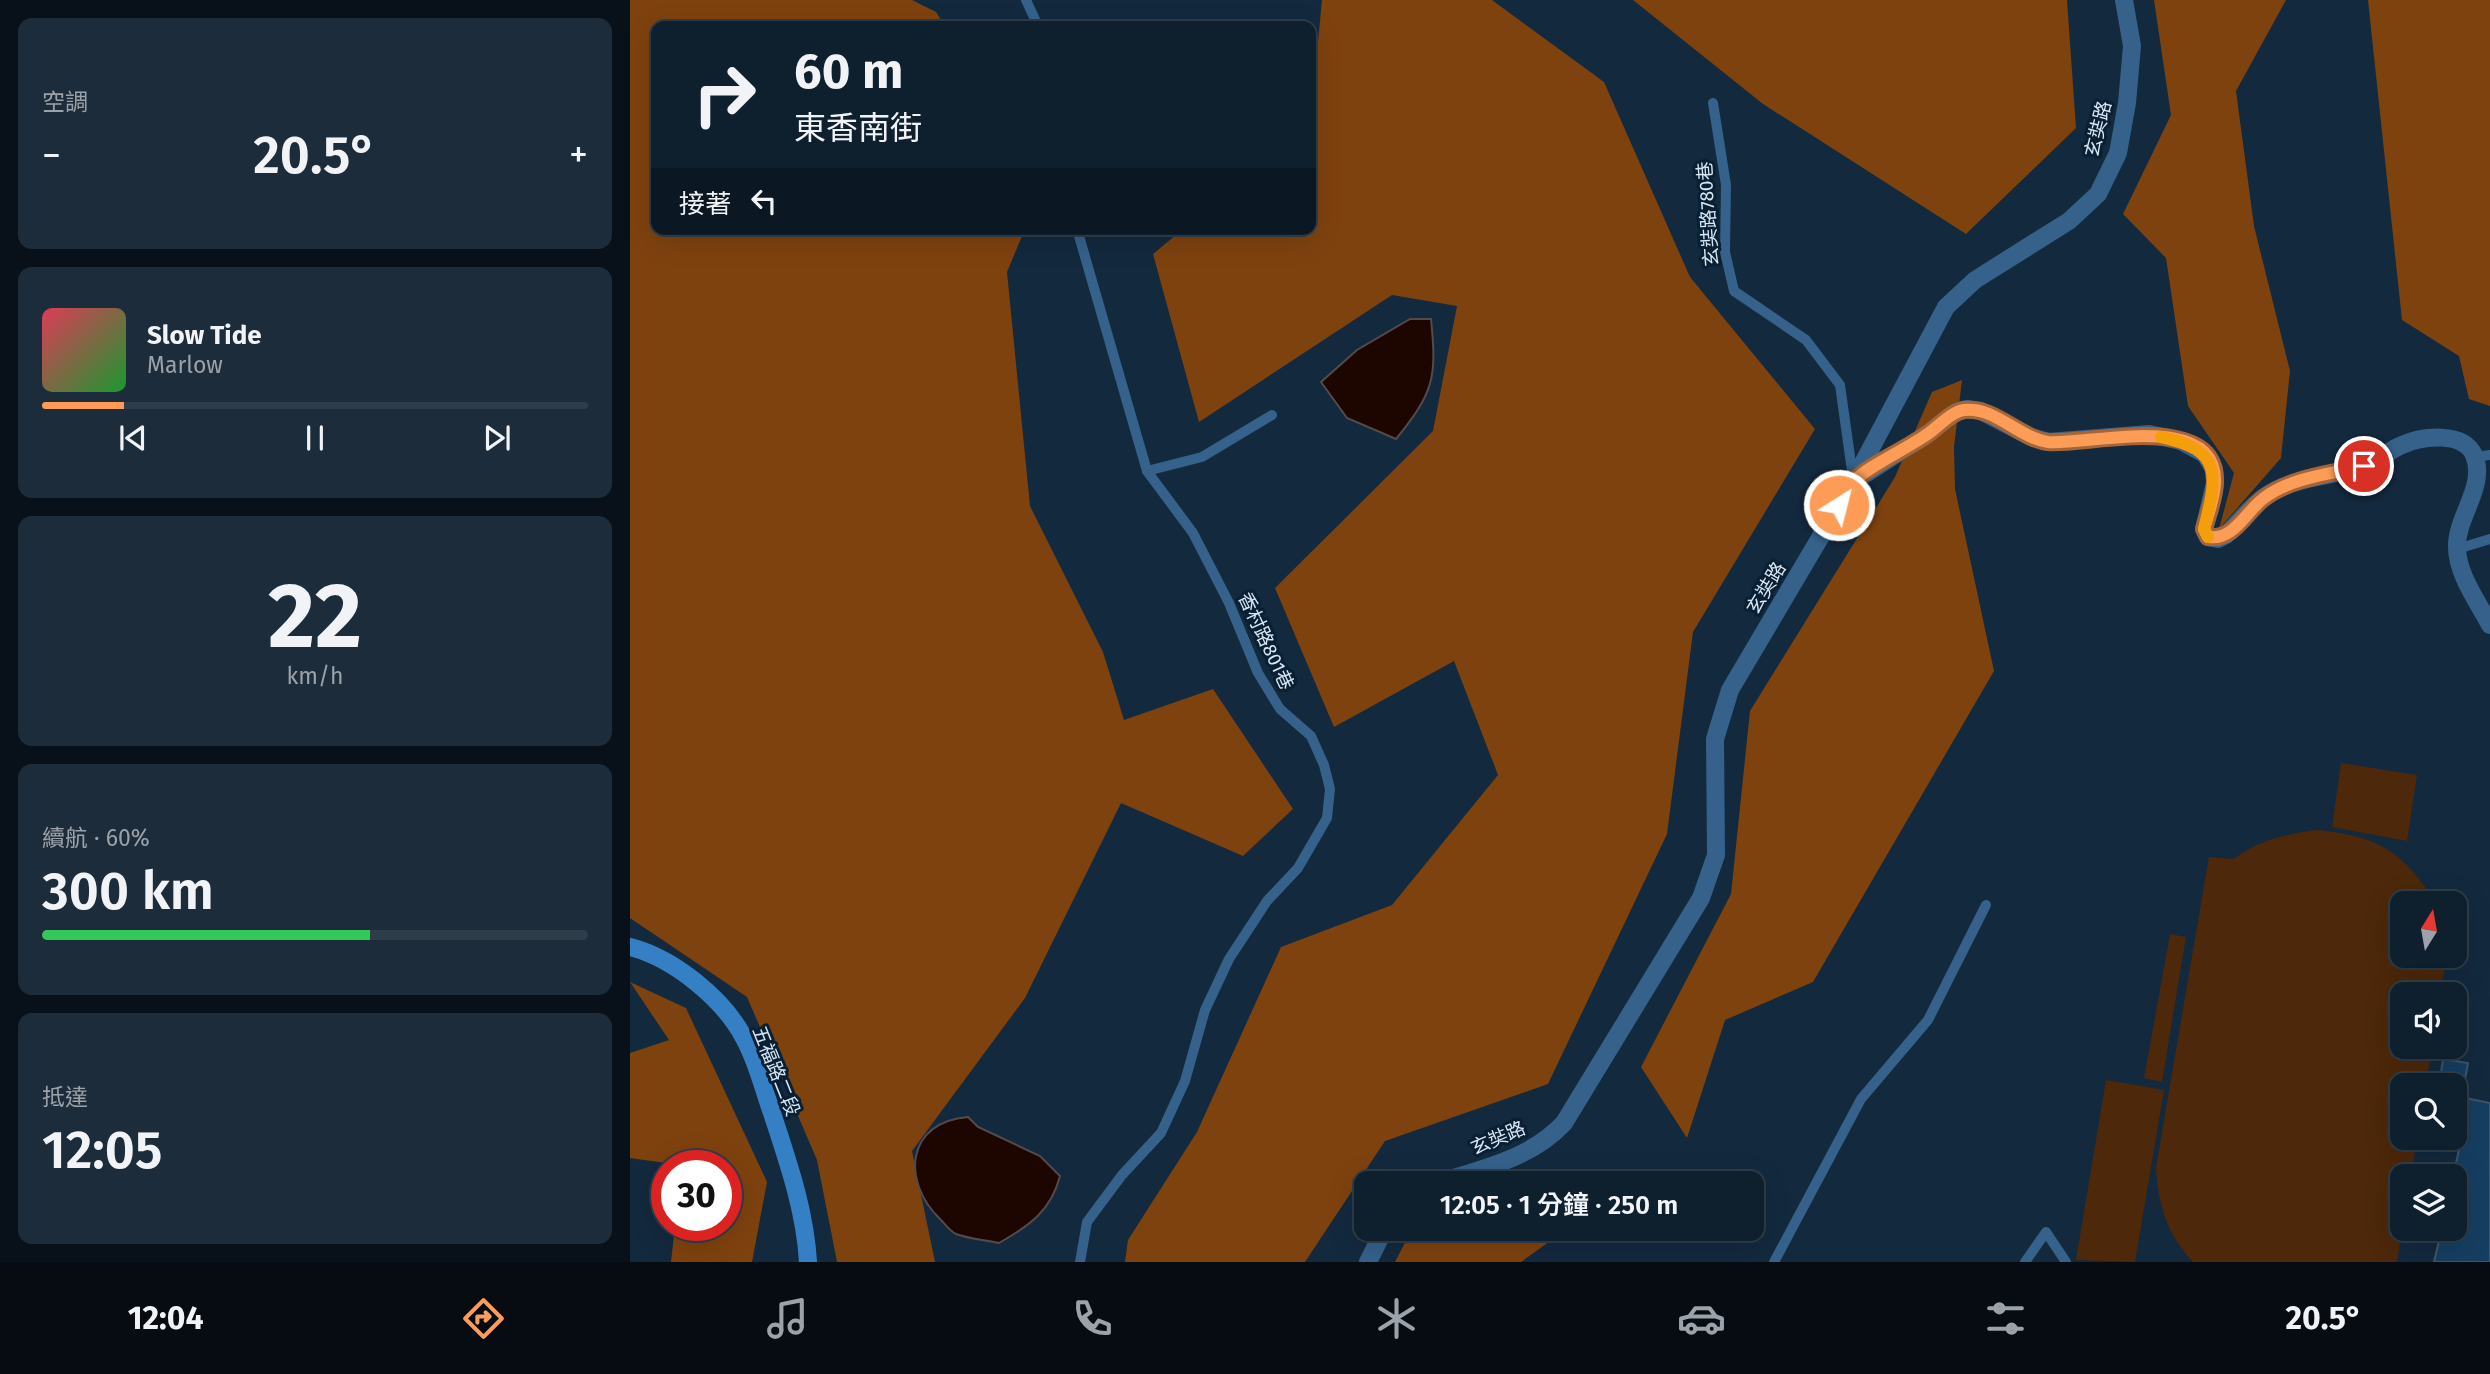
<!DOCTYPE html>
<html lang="zh-TW">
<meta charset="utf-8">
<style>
:root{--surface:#0e1f2e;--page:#1c2c3a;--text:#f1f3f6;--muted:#9ba2aa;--line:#2e3d4a;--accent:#fd9c56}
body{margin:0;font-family:"Fira Sans","Noto Sans TC",sans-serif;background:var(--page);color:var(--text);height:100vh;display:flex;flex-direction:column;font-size:26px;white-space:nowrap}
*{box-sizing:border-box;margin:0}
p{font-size:23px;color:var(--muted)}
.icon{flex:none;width:38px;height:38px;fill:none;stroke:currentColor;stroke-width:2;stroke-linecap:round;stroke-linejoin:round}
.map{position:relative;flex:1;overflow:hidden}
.side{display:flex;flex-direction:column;gap:18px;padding:18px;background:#081119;width:630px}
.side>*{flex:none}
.hud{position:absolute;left:21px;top:21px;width:665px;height:214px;border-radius:14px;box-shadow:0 7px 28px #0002,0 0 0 2px var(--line);background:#0e1f2e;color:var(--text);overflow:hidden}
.needle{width:46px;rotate:11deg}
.tools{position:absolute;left:1760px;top:891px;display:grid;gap:14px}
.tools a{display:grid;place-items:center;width:77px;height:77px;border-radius:14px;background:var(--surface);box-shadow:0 7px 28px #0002,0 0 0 2px var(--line);font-size:35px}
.speed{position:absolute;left:21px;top:1150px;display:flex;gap:14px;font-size:35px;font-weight:700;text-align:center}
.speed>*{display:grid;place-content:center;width:91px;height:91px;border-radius:50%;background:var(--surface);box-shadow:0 7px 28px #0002,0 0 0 2px var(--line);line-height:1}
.speed .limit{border:10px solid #d22;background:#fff;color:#111}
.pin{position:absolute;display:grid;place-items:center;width:60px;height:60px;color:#fff;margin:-30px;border:4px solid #fff;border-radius:50%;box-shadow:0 2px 7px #0007}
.me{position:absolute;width:77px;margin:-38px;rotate:36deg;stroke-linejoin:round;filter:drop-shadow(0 0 5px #0008)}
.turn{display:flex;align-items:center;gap:24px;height:147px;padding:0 28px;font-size:32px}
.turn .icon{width:91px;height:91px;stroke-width:2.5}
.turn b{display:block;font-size:49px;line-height:60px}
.then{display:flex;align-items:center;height:66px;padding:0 28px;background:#0003;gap:14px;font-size:26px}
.big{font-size:52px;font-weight:600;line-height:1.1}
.side .widget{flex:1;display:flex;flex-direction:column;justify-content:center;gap:10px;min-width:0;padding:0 24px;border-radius:14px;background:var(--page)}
.side .dial{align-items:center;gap:0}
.dial b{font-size:91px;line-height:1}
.song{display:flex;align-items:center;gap:21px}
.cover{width:84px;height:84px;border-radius:10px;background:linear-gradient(135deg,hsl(350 70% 55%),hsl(130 70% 35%))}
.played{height:7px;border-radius:4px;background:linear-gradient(90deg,var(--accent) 15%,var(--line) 15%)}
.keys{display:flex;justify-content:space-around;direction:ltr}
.heat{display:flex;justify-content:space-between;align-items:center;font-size:38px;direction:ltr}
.charge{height:10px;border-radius:5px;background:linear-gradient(90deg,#34c759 60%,var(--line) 0)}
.trip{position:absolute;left:724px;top:1171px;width:410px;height:70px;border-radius:14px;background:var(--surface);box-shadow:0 7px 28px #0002,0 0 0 2px var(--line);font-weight:600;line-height:70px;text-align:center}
.tabs{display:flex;height:112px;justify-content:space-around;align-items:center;background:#060c12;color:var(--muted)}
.tabs .icon{width:49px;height:49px}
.tabs .current{color:var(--accent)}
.tabs b{font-size:32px;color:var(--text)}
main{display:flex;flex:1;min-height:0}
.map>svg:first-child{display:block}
.green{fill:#4d280a}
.forest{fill:#7e420f}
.water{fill:#1d0600;stroke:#554a4a;stroke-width:2}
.building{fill:#163e61;stroke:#3d556c;stroke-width:2}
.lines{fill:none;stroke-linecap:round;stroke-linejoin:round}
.service{stroke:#35618b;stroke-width:10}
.minor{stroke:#35618b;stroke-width:18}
.secondary{stroke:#3580c4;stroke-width:18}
.route-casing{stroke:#a46538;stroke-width:18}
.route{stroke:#fd9c56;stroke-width:12}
.slow{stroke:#f59e0b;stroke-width:12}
.labels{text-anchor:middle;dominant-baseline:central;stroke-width:6;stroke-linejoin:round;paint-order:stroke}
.street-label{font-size:19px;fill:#d9e7f5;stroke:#091f33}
</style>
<main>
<section class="side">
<div class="widget"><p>空調</p>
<div class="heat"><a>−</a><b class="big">20.5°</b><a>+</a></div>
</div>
<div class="widget">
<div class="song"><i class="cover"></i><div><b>Slow Tide</b><p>Marlow</p></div></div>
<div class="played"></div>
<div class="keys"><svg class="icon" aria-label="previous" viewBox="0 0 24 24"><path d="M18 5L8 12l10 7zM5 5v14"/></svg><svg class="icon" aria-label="pause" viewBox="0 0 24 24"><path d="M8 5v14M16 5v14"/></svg><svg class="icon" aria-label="next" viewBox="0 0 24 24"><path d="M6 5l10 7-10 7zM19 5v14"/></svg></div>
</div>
<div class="widget dial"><b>22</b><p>km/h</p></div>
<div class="widget"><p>續航 · 60%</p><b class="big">300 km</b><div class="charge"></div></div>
<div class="widget"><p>抵達</p><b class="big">12:05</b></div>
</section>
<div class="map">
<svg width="1860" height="1262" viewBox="0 0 1860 1262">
<rect width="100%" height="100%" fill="#13293e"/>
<g class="green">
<path d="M1711,763L1787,775L1777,841L1702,827Z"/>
<path d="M1685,830C1747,835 1773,851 1806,903H1773V956H1817L1810,994H1773V1046L1802,1047L1796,1085H1773V1138H1787L1781,1176H1773V1225L1767,1262H1563C1537,1234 1528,1205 1526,1167L1579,857L1604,859C1628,840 1655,835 1685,830Z"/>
<path d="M1540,934L1556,937L1532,1082L1514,1078Z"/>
<path d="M1476,1080L1534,1090L1505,1262L1446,1260Z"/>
</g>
<g class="forest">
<path d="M0,0H282L306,12L315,26H26V229H395L377,272L400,506L473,652L494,720L583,689L663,809L613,856L491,803L395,998L282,1151L305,1262H207L187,1160L117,997L0,918Z"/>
<path d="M692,0H862L974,82L1060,277L1185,429L1063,632L1037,834L918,1084L755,1141L675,1262H495L498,1240L567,1132L651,947L762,905L868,775L824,661L704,727L645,588L803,431L827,306L762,295L569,422L523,254L553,229H681V88L684,83Z"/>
<path d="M1003,0H1437L1446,128L1336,234L1133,104Z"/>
<path d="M1524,0H1656L1606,91L1624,226L1660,371L1651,458L1589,529L1604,473L1558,406L1536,258L1493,214L1541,115Z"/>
<path d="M1738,0H1860V406L1839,399L1829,356L1772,320Z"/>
<path d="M1332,380L1324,447L1325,489L1364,671L1183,982L1095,1020L1057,1138L1011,1067L1101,894L1120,711L1265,477L1302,392Z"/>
<path d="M0,982L56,1008L137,1182L122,1262H41L45,1225H96V1166L50,1165L0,1158V1053L39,1040Z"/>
<path d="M782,1229V1228L937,1229L891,1262H765Z"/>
</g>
<g class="water">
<path d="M780,319H801C807,378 804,392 766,439L717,418L691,382L727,350Z"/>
<path d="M338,1117L348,1127L410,1156L430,1176C421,1211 399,1226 369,1243C356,1240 339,1239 326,1234C320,1231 315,1224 310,1219C271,1181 276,1122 338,1117Z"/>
</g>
<g class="building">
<path d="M1813,1059L1838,1063L1834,1085H1803L1811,1073Z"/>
<path d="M1825,1096L1860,1103V1262H1804L1812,1228H1825L1823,1176L1836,1119L1825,1118Z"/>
</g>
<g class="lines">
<g class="service">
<path d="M396,0L408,26"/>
<path d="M1083,103L1096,185L1095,252L1104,291L1176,340L1210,385L1223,478"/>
<path d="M447,229L517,471L563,533L599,603L628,673L650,709L681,736L694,765L700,789L697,818L668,868L637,901L599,959L575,1010L555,1081L531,1133L492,1175L457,1222L450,1262"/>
<path d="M1845,457L1860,455"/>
<path d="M517,471L572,457L642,415"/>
<path d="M1827,549L1860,539"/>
<path d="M1144,1262L1231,1099L1298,1020L1356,905"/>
<path d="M1395,1262L1416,1232L1436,1262"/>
</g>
<g class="minor">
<path d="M1226,480L1299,433L1326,412L1337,409L1351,411L1401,437L1418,442L1519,434L1551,441L1575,454L1584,469L1585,483L1574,529L1578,537L1588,539L1596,535C1608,523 1620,507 1634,497C1664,476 1701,477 1735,466C1749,461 1759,450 1772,445C1792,436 1833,431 1844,455C1857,486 1826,517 1827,547C1827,574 1848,602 1860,625"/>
<path d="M808,1183C854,1168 900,1159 934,1123L1071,898L1086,855L1085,739L1100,690L1223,482L1316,307L1345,280L1439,221L1468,194L1488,153L1497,103L1502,46L1494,0"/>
<path d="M738,1262L755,1228"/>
</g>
<path class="secondary" d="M0,947C43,958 93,998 114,1038C127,1061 133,1088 142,1113C158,1162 175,1210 178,1262"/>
</g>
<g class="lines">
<g class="route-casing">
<path id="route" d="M1209,505C1214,498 1217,488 1223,482C1239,465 1279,448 1299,433C1310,425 1321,412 1334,410C1364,406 1389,438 1418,442C1455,446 1587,409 1585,482C1585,497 1578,514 1574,529L1578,537C1604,541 1616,511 1634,498C1662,477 1701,474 1734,466"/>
</g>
<use href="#route" class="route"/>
<path class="slow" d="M1531,437C1594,450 1587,476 1574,529L1578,537"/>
</g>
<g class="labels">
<g class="street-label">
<text transform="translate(1468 129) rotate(-76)">玄奘路</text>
<text transform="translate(1078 214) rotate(-94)">玄奘路780巷</text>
<text transform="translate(1136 588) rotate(-59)">玄奘路</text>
<text transform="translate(636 641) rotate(65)">香村路801巷</text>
<text transform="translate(146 1071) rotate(68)">五福路二段</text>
<text transform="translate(868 1138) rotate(-23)">玄奘路</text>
</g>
</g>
</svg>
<div class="tools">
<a><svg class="needle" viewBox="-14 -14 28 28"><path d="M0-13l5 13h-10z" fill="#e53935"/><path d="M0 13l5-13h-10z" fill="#9ba2aa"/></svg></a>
<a><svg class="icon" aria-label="sound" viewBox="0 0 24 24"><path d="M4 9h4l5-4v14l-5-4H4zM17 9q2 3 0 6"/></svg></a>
<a><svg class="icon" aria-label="search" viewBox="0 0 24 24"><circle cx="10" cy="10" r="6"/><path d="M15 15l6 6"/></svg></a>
<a><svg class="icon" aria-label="layers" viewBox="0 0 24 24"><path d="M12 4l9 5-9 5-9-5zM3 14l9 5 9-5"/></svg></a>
</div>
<div class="speed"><div class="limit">30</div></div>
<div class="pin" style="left:1734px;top:466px;background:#d93025"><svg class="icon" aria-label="arrive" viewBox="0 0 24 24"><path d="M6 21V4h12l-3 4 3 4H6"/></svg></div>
<svg class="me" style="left:1209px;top:505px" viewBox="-20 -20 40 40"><circle r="17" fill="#fd9c56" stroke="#fff" stroke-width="3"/><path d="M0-11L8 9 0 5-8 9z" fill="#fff"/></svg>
<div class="trip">12:05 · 1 分鐘 · 250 m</div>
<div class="hud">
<div class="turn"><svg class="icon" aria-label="right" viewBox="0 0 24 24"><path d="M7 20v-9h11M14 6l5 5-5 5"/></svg><div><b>60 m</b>東香南街</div></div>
<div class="then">接著<svg class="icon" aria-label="left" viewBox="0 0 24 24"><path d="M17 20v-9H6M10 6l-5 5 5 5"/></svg></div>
</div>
</div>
</main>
<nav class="tabs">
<b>12:04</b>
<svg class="icon current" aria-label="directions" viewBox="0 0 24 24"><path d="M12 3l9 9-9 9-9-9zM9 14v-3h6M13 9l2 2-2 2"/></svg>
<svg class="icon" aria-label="music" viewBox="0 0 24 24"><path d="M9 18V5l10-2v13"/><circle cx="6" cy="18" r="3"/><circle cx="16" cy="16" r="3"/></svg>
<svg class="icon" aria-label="phone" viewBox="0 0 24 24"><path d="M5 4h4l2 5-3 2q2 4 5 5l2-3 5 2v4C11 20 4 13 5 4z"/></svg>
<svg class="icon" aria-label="climate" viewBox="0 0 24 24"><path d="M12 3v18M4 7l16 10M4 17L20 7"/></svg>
<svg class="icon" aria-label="car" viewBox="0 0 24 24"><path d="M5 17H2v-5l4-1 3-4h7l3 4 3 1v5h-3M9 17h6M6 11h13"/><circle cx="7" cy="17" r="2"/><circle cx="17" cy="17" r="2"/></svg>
<svg class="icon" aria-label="filters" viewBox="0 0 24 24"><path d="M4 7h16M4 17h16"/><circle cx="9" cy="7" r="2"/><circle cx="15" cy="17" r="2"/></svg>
<b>20.5°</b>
</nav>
